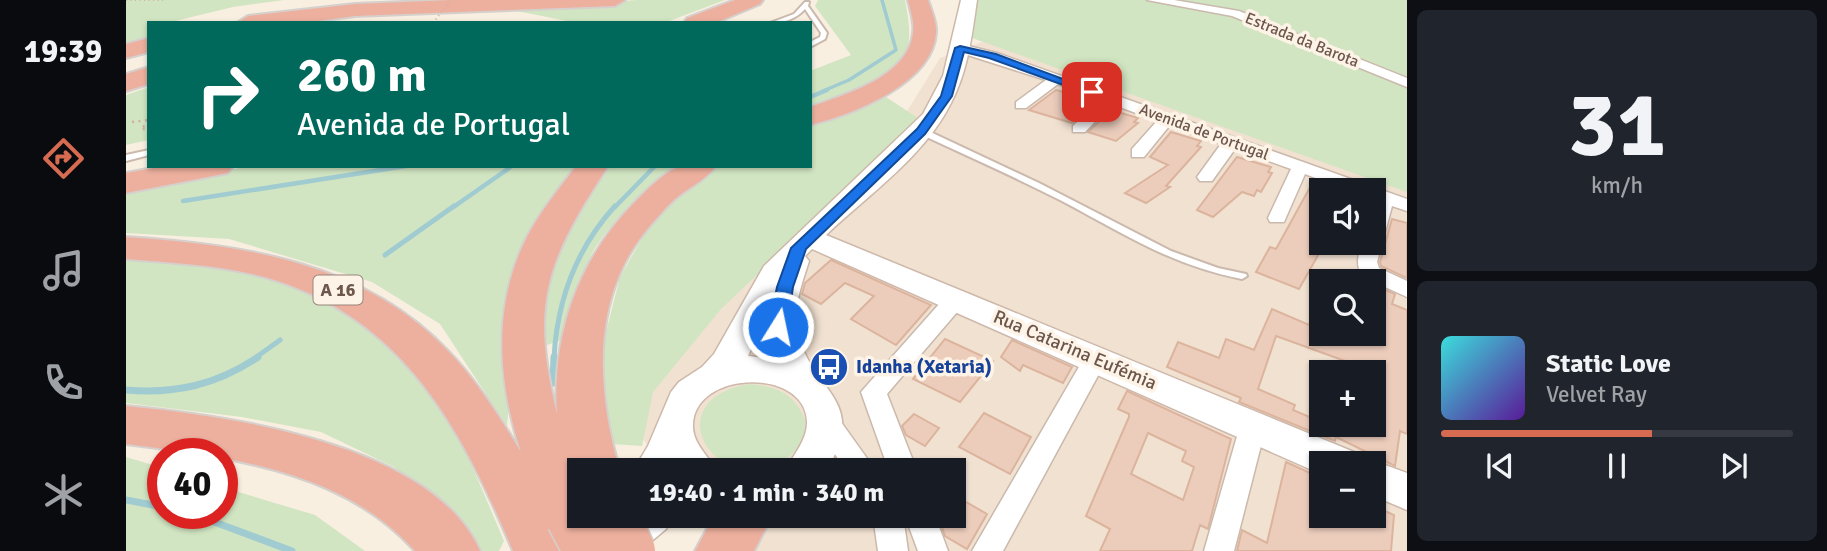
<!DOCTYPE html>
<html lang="pt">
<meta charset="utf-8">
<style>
:root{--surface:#171b24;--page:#20242c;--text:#f1f3f6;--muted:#9ea1a6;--line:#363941;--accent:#d76b52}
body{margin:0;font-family:Signika,sans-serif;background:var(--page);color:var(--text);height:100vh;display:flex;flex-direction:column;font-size:26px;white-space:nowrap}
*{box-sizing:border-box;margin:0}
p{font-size:23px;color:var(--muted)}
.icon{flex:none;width:38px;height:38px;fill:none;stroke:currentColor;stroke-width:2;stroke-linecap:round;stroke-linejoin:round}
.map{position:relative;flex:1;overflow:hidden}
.side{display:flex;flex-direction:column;gap:10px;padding:10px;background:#0d0f14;width:420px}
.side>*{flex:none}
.hud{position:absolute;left:21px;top:21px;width:665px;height:147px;border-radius:0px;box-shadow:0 2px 5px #0004;background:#00695c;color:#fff;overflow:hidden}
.tools{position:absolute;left:1183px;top:178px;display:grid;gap:14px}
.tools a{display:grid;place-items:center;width:77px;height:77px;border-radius:0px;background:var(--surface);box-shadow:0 2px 5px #0004;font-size:35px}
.speed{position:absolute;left:21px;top:438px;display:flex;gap:14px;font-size:35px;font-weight:700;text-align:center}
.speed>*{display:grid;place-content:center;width:91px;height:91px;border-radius:50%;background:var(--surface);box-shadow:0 2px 5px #0004;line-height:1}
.speed .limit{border:10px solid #d22;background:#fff;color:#111}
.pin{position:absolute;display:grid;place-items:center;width:60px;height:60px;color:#fff;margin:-30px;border-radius:14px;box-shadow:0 4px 10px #0006}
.me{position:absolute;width:77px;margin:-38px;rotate:10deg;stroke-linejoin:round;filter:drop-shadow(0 0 5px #0008)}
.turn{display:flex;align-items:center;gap:24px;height:147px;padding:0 35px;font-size:32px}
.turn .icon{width:91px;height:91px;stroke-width:2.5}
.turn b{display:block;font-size:49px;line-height:60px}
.side .card{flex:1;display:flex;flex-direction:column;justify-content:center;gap:10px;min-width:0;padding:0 24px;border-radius:10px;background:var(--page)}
.side .dial{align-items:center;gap:0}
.dial b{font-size:91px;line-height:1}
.song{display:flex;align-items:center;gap:21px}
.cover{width:84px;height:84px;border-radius:10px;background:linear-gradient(135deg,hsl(180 70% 55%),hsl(270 70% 35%))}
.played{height:7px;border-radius:4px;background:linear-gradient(90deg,var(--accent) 60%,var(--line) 60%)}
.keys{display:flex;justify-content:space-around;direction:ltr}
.trip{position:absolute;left:441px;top:458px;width:399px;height:70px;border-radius:0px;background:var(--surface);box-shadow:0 2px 5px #0004;font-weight:700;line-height:70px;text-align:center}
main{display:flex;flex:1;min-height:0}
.tabs{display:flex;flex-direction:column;width:126px;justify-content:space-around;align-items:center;background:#090b0e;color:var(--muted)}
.tabs .icon{width:49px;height:49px}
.tabs .active{color:var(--accent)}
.tabs b{font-size:32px;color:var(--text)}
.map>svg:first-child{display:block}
.residential{fill:#f0e1d1;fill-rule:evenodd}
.green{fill:#d1e5c2}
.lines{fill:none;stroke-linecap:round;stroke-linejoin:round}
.stream-far3{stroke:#a0cbd1;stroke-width:3.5}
.stream-far2{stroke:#a0cbd1;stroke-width:4.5}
.stream-far1{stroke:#a0cbd1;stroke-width:5}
.stream{stroke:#a0cbd1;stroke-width:7}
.building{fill:#eccdbc;stroke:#dcb49e;stroke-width:2;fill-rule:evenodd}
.lane-casing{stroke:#cab9ac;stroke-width:4}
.street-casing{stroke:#cab9ac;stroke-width:3}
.secondary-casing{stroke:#cdb8aa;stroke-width:3}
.highway-casing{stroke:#d6d0cd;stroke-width:4}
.path-far1{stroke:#d0b1a0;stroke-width:2;stroke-dasharray:1 3.5;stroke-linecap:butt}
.path{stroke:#d0b1a0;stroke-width:2.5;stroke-dasharray:2 4.5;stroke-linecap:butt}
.lane{fill:#fff;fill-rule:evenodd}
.street{fill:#fff;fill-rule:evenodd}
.secondary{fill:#fff;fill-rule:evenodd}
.highway{fill:#edb09e;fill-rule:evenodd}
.highway-bridge-casing{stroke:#d6d0cd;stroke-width:53;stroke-linecap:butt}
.path-bridge{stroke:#d0b1a0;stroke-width:2;stroke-dasharray:1 3.5;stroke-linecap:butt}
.highway-bridge{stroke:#edb09e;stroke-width:50}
.route{fill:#1a73e8;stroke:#114b97;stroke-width:2}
.labels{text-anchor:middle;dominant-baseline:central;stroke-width:7;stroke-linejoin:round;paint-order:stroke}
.far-street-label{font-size:16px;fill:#6d564b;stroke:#fdf3e7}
.shield{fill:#fdf3e7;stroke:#98857a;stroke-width:2}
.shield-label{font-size:18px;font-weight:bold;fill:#6d564b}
.street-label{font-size:19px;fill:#6d564b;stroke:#fdf3e7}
.transit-label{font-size:19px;font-weight:bold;fill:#164399;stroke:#fdf3e7;text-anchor:start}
</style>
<main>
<nav class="tabs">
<b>19:39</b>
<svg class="icon active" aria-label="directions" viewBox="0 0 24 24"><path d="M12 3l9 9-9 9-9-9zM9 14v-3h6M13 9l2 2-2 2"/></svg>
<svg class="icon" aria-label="music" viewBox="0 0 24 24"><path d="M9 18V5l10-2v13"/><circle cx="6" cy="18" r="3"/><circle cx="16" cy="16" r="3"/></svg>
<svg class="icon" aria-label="phone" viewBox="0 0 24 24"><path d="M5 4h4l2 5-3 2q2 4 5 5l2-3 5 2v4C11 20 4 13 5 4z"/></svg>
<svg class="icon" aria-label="climate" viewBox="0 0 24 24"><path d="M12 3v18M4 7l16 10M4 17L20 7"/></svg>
</nav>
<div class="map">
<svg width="1281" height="551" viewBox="0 0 1281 551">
<rect width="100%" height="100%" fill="#f9efe1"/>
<path class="residential" d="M871,36L1281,158V551H596L572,516H828V471H540L499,414L533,329L765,137L814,58ZM1195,191H1248V243H1195ZM1195,282H1248V334H1195ZM1195,373H1248V425H1195ZM1195,464H1248V516H1195Z"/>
<g class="green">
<path d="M0,0H158L107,7L41,23H23V41L0,48Z"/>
<path d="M511,0H599L538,23H451L381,9Z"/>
<path d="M692,0H779C781,12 784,26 783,38C781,75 713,95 684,106V71L725,55L689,6Z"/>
<path d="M852,0H1281V192L846,38Z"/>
<path d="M23,87V140L0,145V95Z"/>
<path d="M757,95L795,120L595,309L527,392L516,446L485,444L473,360L494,277L528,217L569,178L590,166H684V124Z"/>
<path d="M125,166H448L396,253L381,426L314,324L246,282L103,239L0,233V190Z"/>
<path d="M477,166H551C525,180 477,230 465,256C454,282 447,312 439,339L415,347C416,282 444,221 477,166Z"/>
<path d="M0,257L54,258L137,277L218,305L283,357L319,402L378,541L373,551H355L268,467L195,432L116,417L0,403Z"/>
<path d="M623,384C650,386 669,394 679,420C679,439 673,451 657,461C592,501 526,401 623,384Z"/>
<path d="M0,457L37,468V513H96V487L189,515L239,551H0Z"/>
</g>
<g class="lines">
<path class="stream-far3" d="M697,91L723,80L770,50L756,0"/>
<g class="stream-far2">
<path d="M684,97L701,90"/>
<path d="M57,201L280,166"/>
<path d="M326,208L386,166"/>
<path d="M488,208L529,166"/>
</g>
<g class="stream-far1">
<path d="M259,255L328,206"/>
<path d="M129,358L154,340"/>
<path d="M428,358C431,301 450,249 489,206"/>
</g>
<g class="stream">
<path d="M427,383L428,357"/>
<path d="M0,390C50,394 90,385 132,357"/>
<path d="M0,500L37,507"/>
<path d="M64,513L166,551"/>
</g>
</g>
<g class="building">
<path d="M930,90L955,97L951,101L965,105L946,123L903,110Z"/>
<path d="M985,110L1012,118L1008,122L1012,123L990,141L962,132Z"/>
<path d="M1045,132L1075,141L1071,146L1075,147L1040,186L1044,187L1020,203L999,193L1042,165L1024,157Z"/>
<path d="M1111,157L1145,167L1142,172L1146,173L1135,192L1131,190L1128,196L1116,192L1087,217L1071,210Z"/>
<path d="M1188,180L1195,183V250L1173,289L1130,272L1144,247L1150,249Z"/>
<path d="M1266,219L1281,223V278L1255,266L1254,262Z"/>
<path d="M705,260L805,305L770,345L725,319L748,296L719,283L695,304L676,294L679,283Z"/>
<path d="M1248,285L1269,294L1266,304L1281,310V434L1274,431L1269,466L1210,437L1209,441L1113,402L1115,398L1041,367L1052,342L1093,358L1100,339L1128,350L1146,309L1183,325L1193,297L1195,334H1248ZM1150,336L1255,374L1248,436L1225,425H1195V422L1167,410L1169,405L1132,389Z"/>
<path d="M819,339L867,361L834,402L787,379Z"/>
<path d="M886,340L946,367L937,383L897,365L894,371L875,357Z"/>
<path d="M1001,391L1105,439L1082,529L1074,525L1066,551H974L984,529L960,516L1003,417V414L992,409ZM1022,433L1060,451L1056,461L1068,467L1057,500L1005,474Z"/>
<path d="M858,413L905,437L884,474L833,447Z"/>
<path d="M788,414L813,428L799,446L780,435L776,426Z"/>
<path d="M1160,462L1195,478V516H1248V506L1268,515L1265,551H1111L1116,530L1141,543Z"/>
<path d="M828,495L861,514L841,549L819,536L812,516H828Z"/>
</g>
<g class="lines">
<g class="lane-casing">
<g id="lane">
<path d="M679,2H683L682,6L701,33L699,39L684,47V42L694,37L695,33L679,9C670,19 658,23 644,23L668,14Z"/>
<path d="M792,129H798L913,183L1045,251L1092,268L1120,274L1121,276L1116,279C1044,265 997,233 934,200C887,176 839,155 792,133Z"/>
<path d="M23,150V155L0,161V155Z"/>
</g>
</g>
<g class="street-casing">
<g id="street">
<path d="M1021,0H1048L1113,11L1281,78V87L1106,16Z"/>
<path d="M834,44L871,53L1281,199V211L1266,206L1251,262L1253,268L1281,281V297L1237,277C1229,265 1232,256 1236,243H1248V191H1224L1179,174L1158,222H1144L1142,218L1165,169L1109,149L1086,181H1074L1071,177L1095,144L1044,125L1018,157H1006V149L1031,121L986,104L959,132H947V126L974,100L932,84L900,108H890V102L920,80L829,51V45Z"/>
<path d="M830,292L838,294L841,299L838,304L761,394L791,471H763L735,392L822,294Z"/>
<path d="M969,350L977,353L981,359L877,551H846L961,353Z"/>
<path d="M701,411L710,415L750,471H720L688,422L692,415Z"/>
<path d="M1127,415L1136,418L1140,426L1108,551H1078L1114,426L1118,418Z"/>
<path d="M747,516H777L782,551H752Z"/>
<path d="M779,516H809L822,551H792Z"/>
</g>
</g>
<g class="secondary-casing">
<g id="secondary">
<path d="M835,0H851C846,35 842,71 825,103C799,156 742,195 700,235L1228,452L1234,464H1195V474L686,249L679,256L683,261C676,283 667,307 671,330C684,393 745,398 700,471H659C667,455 681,441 681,422C680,366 564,370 567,428C568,445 583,456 590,471H507L522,446L545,392L553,382L576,367L588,354L638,266L797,114L817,76ZM638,320L641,339L648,359L622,356Z"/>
<path d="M1248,461L1281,473V510L1248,496V464H1240Z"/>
<path d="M493,516H546L540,529L514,551H469L466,546L473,532Z"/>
</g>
</g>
<g class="highway-casing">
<g id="highway">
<path d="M326,0H499L489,6L229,16L177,23H111L122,16L229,4Z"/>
<path d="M609,0H637L634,4L589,23H558L561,18Z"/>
<path d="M782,0H802C805,10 811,22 810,32C808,83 726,115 684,125V107C720,94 782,77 787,33C789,22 784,10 782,0Z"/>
<path d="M23,38V52L0,58V44Z"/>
<path d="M23,67V84L0,91V74Z"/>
<path d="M38,166H107L102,173L0,193V173Z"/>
<path d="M450,166H482C421,260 403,301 431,414C426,333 453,258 511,200C522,189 537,173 552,167C562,163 579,166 590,166C579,181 561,188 548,200C539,208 531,218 523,227C464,295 470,391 494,471H453V516L472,517L464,534L445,542L438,539L443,551H387C336,429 278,318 142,278C96,265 47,263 0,259V237C118,245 238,262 323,352C352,382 373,417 395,452C372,381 366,306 401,237C414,212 433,189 450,166Z"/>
<path d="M0,406C103,416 307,444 354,551H289C239,495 168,471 96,458V453H69L0,444Z"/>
<path d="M588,516H646L628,551H569Z"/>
</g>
</g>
<path class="path-far1" d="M0,0H38"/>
<g class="path">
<path d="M23,121L15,129H23"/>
<path d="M6,122L23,120"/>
</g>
<use href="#lane" class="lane"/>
<use href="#street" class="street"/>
<use href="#secondary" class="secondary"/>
<use href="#highway" class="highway"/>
<g class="highway-bridge-casing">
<g id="highway-bridge">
<path d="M488,516L504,551"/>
<path d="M445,517L463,551"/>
</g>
</g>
<path class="path-bridge" d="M307,23L325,0"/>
<use href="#highway-bridge" class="highway-bridge"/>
</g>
<path class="route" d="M834,46L870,54L972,92L962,94L863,58L838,52L826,96L799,134L680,249L667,287L661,327L652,333L646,331L643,327L651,287L665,248L791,129L815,96L829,48Z"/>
<defs>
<g id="bus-disc" transform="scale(2.0125)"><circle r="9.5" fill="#1a4fb4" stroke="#fdf3e7"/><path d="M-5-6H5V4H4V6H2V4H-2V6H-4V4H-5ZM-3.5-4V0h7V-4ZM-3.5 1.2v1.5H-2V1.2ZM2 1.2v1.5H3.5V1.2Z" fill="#fff"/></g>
</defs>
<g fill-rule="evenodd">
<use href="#bus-disc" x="703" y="367"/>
</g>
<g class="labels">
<g class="far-street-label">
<text transform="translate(1176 40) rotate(22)">Estrada da Barota</text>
<text transform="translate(1078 132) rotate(20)">Avenida de Portugal</text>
</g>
<rect class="shield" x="187.5" y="275.5" width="49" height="29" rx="5"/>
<g class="shield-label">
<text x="212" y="290">A 16</text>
</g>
<g class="street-label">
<text transform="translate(949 350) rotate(23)">Rua Catarina Eufémia</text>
</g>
<g class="transit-label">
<text x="730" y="367">Idanha (Xetaria)</text>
</g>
</g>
</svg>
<div class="tools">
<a><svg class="icon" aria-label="sound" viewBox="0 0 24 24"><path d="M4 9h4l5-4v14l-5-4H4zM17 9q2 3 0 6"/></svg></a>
<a><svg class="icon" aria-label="search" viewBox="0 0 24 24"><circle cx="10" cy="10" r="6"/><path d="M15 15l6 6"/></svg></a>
<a>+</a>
<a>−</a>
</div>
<div class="speed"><div class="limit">40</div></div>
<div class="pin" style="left:966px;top:92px;background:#d93025"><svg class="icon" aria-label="arrive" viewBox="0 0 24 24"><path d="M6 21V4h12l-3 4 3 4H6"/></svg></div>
<svg class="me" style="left:652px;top:327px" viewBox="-20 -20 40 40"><circle r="17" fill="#1a73e8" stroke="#fff" stroke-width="3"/><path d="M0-11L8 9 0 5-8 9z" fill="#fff"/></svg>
<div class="trip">19:40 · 1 min · 340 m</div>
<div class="hud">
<div class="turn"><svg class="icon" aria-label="right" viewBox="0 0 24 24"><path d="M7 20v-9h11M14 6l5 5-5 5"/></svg><div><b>260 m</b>Avenida de Portugal</div></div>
</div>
</div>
<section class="side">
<div class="card dial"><b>31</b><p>km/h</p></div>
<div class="card">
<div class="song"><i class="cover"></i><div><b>Static Love</b><p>Velvet Ray</p></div></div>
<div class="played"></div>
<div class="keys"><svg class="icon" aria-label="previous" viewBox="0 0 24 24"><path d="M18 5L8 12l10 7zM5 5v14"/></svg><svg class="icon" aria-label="pause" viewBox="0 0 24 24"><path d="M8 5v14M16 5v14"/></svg><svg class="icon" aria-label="next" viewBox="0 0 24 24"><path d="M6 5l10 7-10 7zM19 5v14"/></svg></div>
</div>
</section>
</main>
